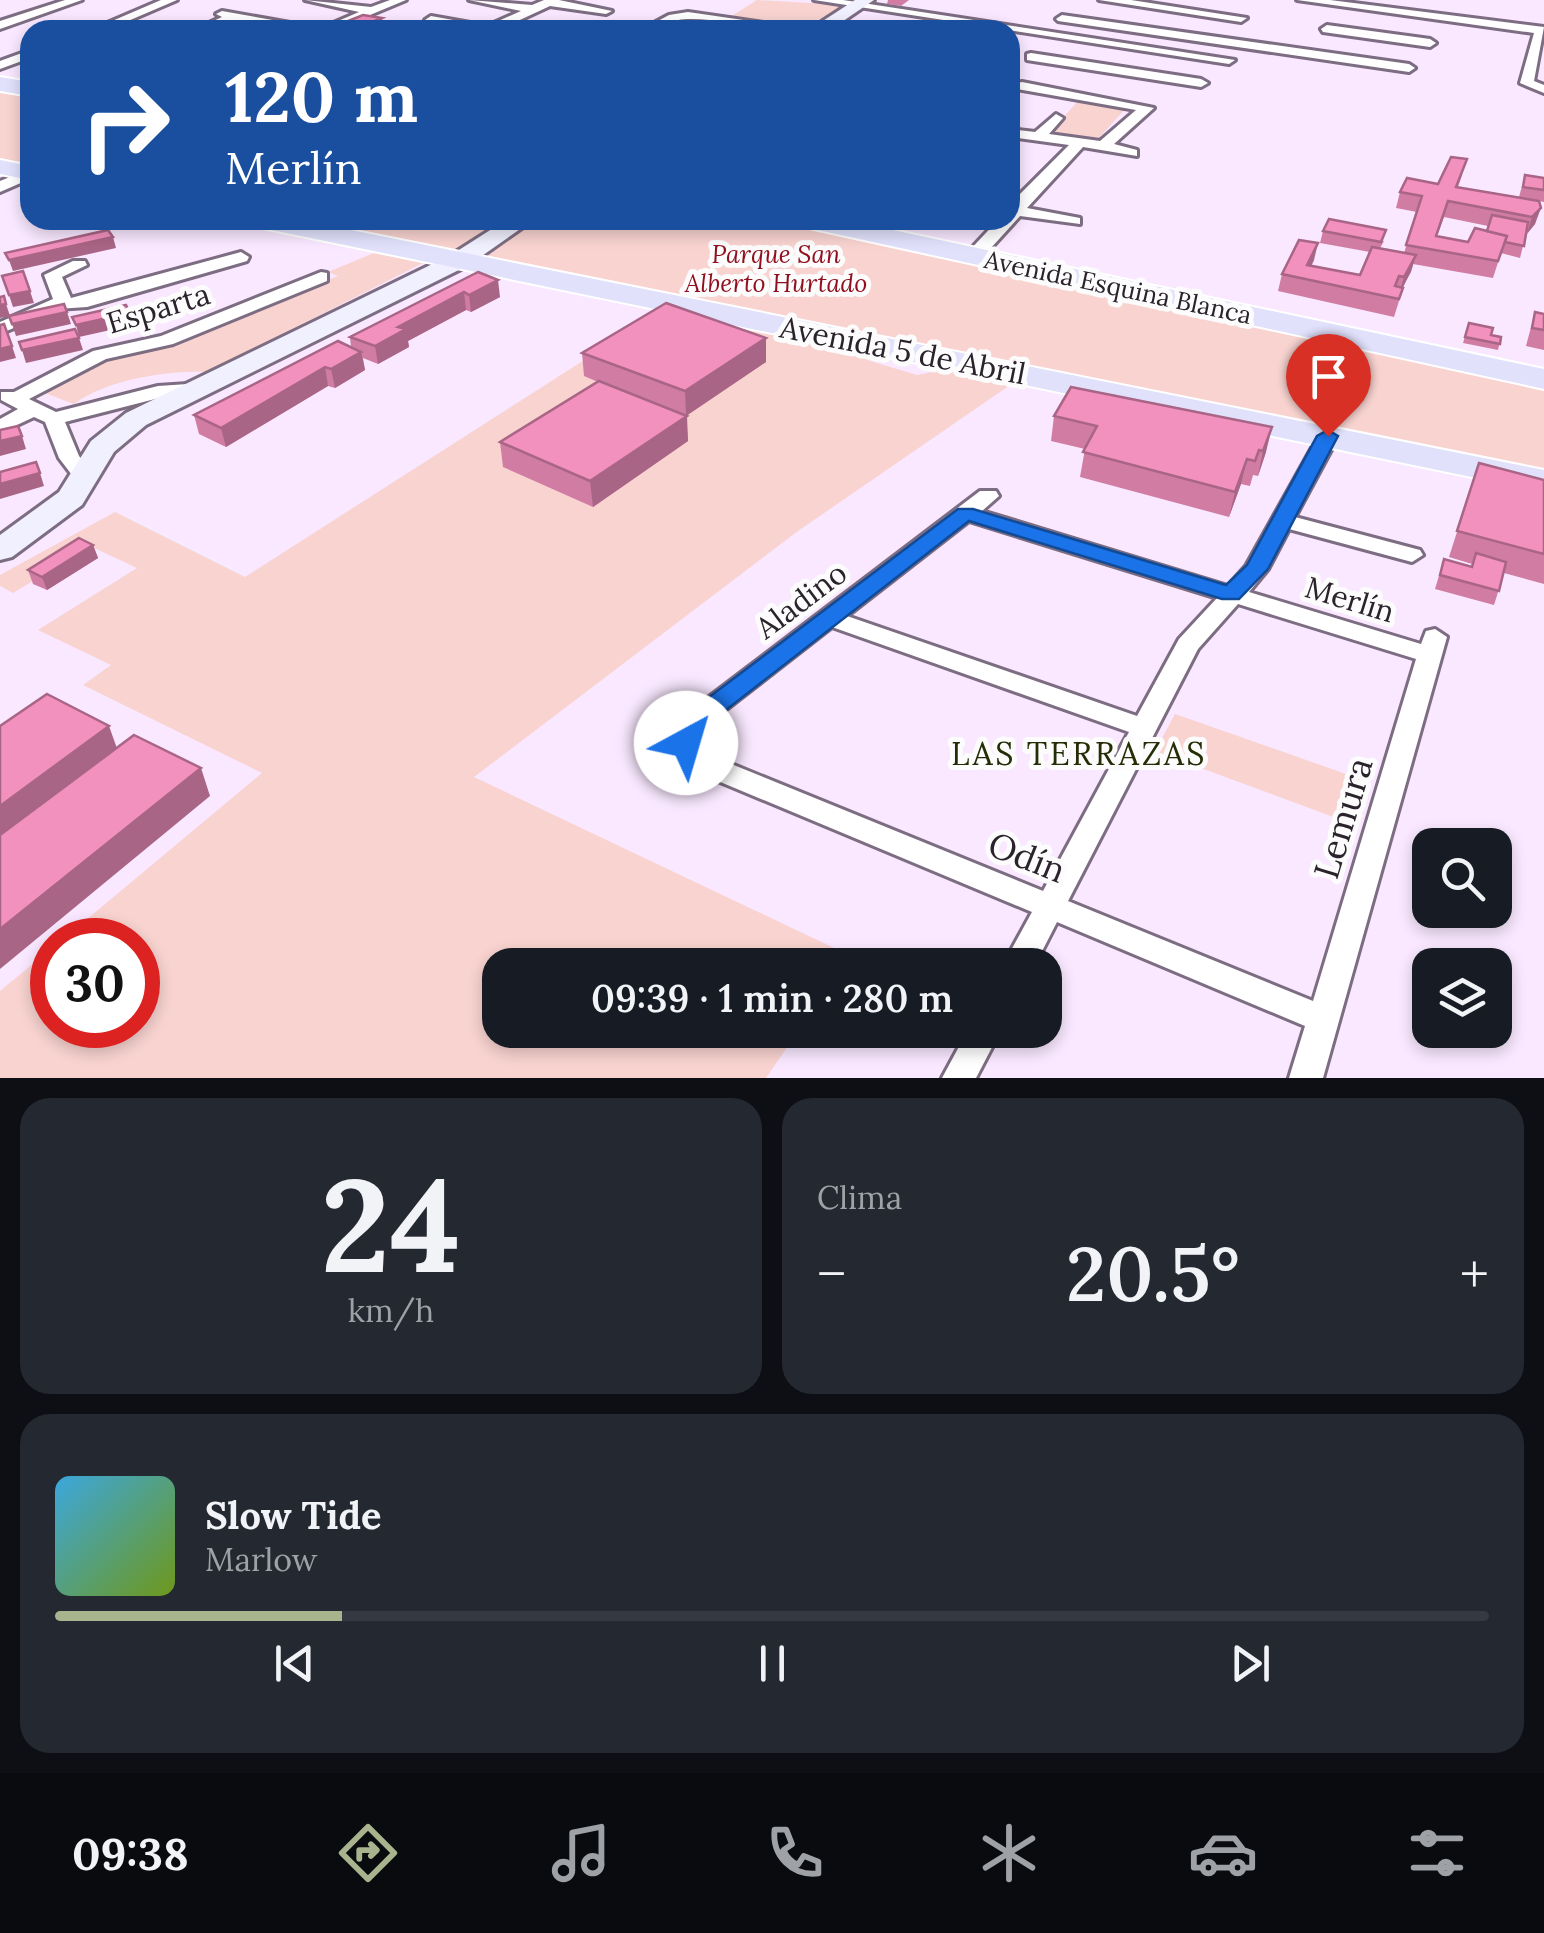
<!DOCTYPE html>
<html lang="es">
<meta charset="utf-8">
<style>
:root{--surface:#171b24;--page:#242831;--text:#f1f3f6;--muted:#9ea1a6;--line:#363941;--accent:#a9b38d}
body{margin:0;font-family:Lora,serif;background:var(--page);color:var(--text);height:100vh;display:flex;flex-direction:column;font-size:38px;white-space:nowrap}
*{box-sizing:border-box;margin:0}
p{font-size:32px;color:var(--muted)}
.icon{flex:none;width:55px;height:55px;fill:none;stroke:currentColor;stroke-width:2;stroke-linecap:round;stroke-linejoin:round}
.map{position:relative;height:1078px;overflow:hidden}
.panel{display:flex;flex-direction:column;gap:20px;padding:20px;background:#0d0f14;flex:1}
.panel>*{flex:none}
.guide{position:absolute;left:20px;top:20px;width:1000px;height:210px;border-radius:30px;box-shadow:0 5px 15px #0003;background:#1a4fa0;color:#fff;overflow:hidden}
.tools{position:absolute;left:1412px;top:828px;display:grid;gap:20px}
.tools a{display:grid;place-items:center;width:100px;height:100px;border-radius:20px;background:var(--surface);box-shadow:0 5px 15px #0003;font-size:50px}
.speed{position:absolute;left:30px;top:918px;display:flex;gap:20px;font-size:50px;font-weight:700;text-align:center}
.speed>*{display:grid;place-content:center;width:130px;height:130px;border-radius:50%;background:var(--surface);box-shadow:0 5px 15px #0003;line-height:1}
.speed .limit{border:15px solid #d22;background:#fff;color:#111}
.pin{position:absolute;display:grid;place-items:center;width:85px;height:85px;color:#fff;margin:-102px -42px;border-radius:50% 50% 50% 0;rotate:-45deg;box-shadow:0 0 10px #0007}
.pin .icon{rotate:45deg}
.me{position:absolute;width:110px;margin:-55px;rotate:39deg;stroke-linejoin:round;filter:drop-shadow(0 0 8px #0008)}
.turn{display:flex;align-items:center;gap:35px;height:210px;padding:0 40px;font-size:45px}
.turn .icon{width:130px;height:130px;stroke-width:2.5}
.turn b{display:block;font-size:70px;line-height:85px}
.big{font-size:75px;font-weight:600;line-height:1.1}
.panel .card{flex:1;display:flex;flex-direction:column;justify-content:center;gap:15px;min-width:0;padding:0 35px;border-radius:30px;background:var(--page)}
.panel .dial{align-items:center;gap:0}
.dial b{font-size:130px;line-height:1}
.song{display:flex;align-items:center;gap:30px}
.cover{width:120px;height:120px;border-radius:15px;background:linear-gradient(135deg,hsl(200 70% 55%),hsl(80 70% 35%))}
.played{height:10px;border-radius:5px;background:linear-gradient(90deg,var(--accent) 20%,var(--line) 20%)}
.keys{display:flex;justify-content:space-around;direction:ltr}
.heat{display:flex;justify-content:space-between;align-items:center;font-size:55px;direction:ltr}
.panel .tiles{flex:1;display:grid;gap:20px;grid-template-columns:1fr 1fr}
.card:last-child{grid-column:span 2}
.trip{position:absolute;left:482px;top:948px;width:580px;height:100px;border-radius:30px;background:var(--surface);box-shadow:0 5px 15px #0003;font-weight:600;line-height:100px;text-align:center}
.tab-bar{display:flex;height:160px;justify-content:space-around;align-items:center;background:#090b0e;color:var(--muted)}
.tab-bar .icon{width:70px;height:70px}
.tab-bar .current{color:var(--accent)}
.tab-bar b{font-size:45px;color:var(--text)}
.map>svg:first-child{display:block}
.green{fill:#f8d3d0}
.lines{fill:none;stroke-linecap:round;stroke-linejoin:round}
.street-casing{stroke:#7d6d82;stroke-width:6}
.secondary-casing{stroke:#7d6d82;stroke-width:6}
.primary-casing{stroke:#fff;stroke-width:4}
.street{fill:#fff;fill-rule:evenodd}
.secondary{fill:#f0f0fe;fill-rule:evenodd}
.primary{fill:#e1e1fc;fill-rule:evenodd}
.wall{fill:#d07ca3;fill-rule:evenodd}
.shaded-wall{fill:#a96585}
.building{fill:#f290be;stroke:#a96585;stroke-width:2.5}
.route{fill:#1a73e8;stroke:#114b97;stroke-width:2.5}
.labels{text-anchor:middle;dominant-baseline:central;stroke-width:10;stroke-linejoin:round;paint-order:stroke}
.far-park-label{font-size:25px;font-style:italic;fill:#900e1d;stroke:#fcfcfc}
.far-street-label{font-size:25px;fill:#2a232c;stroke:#fcfcfc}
.street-label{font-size:30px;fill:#2a232c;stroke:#fcfcfc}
.neighbourhood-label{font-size:32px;letter-spacing:2.5px;fill:#252d06;stroke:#fcfcfc}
.near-street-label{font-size:35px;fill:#2a232c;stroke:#fcfcfc}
</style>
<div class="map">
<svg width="1544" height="1078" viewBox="0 0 1544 1078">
<rect width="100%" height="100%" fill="#f9e8ff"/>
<g class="green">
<path d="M757,0L844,5C792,38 785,28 727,19Z"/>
<path d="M0,89L30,93V170L0,163Z"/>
<path d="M1079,100L1126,108L1097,140L1050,132Z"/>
<path d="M280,220H784L1544,385V470Z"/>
<path d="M374,253L423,263L207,372C167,370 106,380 74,404L42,392L105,357L156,349L338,276L328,272Z"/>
<path d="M661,311L873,353L867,360L917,375L947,369L1013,383L798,531L474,777L851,956L844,965H500V1030H799L766,1078H0V991L52,948V1025H138V940H62L262,773L83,685L111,665L38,630L137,568L90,546L13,593L0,586V575L115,512L245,577Z"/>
<path d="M1175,714L1363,780L1347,822L1155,751Z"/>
</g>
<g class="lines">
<g class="street-casing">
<g id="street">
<path d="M65,0H82L0,29V21Z"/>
<path d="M161,0H177L107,30H91Z"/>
<path d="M305,0L371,7L390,0H406L334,30H317L359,12Z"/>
<path d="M469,0L532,5L544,0H559L612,11L606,14L550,6L498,30H468L425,20L431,16L487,26L521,11Z"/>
<path d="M814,0H843L1235,60L1229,64Z"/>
<path d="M1099,0H1131L1247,18L1241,22Z"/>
<path d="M1297,0H1330L1544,27L1534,81L1544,85V93L1520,83L1534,33Z"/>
<path d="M222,11L307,26L313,30C288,30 265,23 241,21C226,20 210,30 194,30L222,17L216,14Z"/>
<path d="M688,12L784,26L790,30C755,30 721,18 687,19C670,19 658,30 641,30L669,15Z"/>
<path d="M1062,15L1409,64L1415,68L1409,72L1058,21L1056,19Z"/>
<path d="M1327,25L1430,39L1436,43L1430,47L1323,32L1321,29Z"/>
<path d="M30,50V58L0,69V61Z"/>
<path d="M1031,53L1201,79L1208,83L1201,87L1027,60V54Z"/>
<path d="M1022,82L1154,108L1114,144L1137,150V156L1083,147L1027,208L1080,218V224L1020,216L980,260H968V252L998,220H1010V204L1069,145L1010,137V129L1035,132L1056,114L1063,118L1049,134L1100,141L1136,110L1017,89V83Z"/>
<path d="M30,169V179L0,192V181Z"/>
<path d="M241,252L249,257L247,261L87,307L57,309L0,334V322L53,299L44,275L73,261H85L87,265L62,277L71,298Z"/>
<path d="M321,272L327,273V281L173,344L106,359L29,399L56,412L158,386L203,383L206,387L203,391L159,398L65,422L79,456L97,478L94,483H78L59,458L45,422L34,417L0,433V419L18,409L1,400V392H14L93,351L161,336Z"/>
<path d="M1328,431L1338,437L1295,517L1420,550L1423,555L1412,562L1289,529L1268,569L1249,592L1421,644L1426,631L1435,629L1447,637L1323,1078H1289L1305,1026L1057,922L1035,965H1003L1032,912L694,771L676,751L673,734L688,713L980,491H996L999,496L982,511L1228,586L1246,566L1318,437ZM969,521L1217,598L1179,639L1137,716L847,616ZM1238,604L1416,659L1313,1001L1068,901L1198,649ZM832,627L1129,732L1043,891L714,757L702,747L699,735L706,725Z"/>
<path d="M968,1030H1001L976,1078H942Z"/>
</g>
</g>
<g class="secondary-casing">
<g id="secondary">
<path d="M855,0H874L830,30H809Z"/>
<path d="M506,220H533L469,265L146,425L114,452L82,505L12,557L0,560V535L59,492L91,441L126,413L451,255Z"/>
</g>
</g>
<g class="primary-casing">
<g id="primary">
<path d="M0,77L30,82V96L0,91Z"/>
<path d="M0,160L30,166V180L0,174Z"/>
<path d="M249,220H301L1544,470V492L262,228Z"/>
<path d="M796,220H846L1544,369V389L809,228Z"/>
</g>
</g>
<use href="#street" class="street"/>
<use href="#secondary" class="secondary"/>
<use href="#primary" class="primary"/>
</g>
<g class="wall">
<path d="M888,0H909L901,6L887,4Z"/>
<path d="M382,18L383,27L376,30H344L343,23Z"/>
<path d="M1462,175L1458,187L1539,201L1535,224L1526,234L1520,258L1501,253L1493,278L1413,264L1403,288L1394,317L1278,291L1282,274L1314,260L1311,266L1360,275L1370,252L1320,243L1323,231L1384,241L1380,248L1404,253L1417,212L1396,208L1400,192L1438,184ZM1444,217L1488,226L1487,231L1468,242L1437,236Z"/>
<path d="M1525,175L1544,178V202L1519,197Z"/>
<path d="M478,272L500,297L471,312L466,310L408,341L409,347L378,364L363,358L365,370L335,388L328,386L226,447L199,434L194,415L351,347L350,337Z"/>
<path d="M1535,312L1544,314V350L1526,346Z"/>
<path d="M1469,323L1491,335L1501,337L1498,350L1463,343Z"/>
<path d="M766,338V362L686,416L688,441L593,507L503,467L500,442L598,382L584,376L582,353Z"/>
<path d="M1054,416L1266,452L1258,476L1253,475L1250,486L1241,484L1229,517L1080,477L1085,449L1051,441Z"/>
<path d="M1479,463L1544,480V584L1504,573L1494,605L1435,589L1444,559L1471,566L1472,564L1449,557Z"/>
<path d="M93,545L98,558L47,590L33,584L28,570Z"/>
</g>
<g class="shaded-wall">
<path d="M382,18L383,27L376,30H363L362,26Z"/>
<path d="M1541,208L1535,224L1527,234L1532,217Z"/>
<path d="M113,237L116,248L13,271L9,260Z"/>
<path d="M1318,243L1314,260L1305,279L1307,265Z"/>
<path d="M1416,255L1411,272L1399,294L1404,277Z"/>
<path d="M498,280L500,297L471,312L469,295Z"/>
<path d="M30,291L34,303L13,307L9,295Z"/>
<path d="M464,292L466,310L408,341L409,347L378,364L375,346L398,327Z"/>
<path d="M6,304L10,316L0,318V305Z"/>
<path d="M67,312L71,324L16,336L12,324Z"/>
<path d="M130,313L133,325L79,337L76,325Z"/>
<path d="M79,338L83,350L26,363L22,350Z"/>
<path d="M766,338V362L686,416L685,391Z"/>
<path d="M12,346L16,358L0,362V349Z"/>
<path d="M361,352L365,370L335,388L331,369Z"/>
<path d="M325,367L328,386L226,447L221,428Z"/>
<path d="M687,416L688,441L593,507L590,481Z"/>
<path d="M1272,427L1266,452L1258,476L1263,451Z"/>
<path d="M22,436L26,449L0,456V441Z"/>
<path d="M1247,459L1241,484L1229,517L1235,492Z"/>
<path d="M40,473L44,486L0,499V484Z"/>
<path d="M93,545L98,558L47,590L42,577Z"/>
<path d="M109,726L119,754L0,844V806Z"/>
<path d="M201,768L210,796L0,969V929Z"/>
</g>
<g class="building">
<path d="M363,15L382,18L362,26L343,23Z"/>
<path d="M1451,157L1467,159L1456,187L1539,201L1541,208L1532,217L1448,201L1436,236L1468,242L1475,228L1507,236L1498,261L1406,245L1422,196L1400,192L1407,178L1438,184Z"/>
<path d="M1525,175L1544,178V190L1523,187Z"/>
<path d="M1492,215L1528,222L1524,246L1505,242L1507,236L1487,231Z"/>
<path d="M1329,219L1386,230L1381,242L1323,231Z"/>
<path d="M108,230L113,237L9,260L5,253Z"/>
<path d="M1299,240L1318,243L1307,265L1360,275L1372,247L1416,255L1404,277L1399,276L1395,286L1403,288L1399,299L1282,274Z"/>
<path d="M23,271L30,291L9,295L2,276Z"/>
<path d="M478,272L498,280L469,295L464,292L398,327L406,329L375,346L350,337Z"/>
<path d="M4,296L6,304L0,305V297Z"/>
<path d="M666,303L766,338L685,391L582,353Z"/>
<path d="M64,304L67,312L12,324L9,316Z"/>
<path d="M126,305L130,313L76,325L72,317Z"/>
<path d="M1535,312L1544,314V330L1532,328Z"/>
<path d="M1469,323L1493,328L1491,335L1501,337L1500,344L1465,337Z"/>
<path d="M4,324L12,346L0,349V325Z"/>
<path d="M75,329L79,338L22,350L19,342Z"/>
<path d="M338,341L361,352L331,369L325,367L221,428L194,415Z"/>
<path d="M599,381L687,416L590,481L500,442Z"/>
<path d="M1071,387L1272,427L1263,451L1259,450L1255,461L1247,459L1235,492L1083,452L1097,426L1054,416Z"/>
<path d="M18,426L22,436L0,441V430Z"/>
<path d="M36,462L40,473L0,484V472Z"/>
<path d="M1479,463L1544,480V554L1457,531Z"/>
<path d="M79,538L93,545L42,577L28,570Z"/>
<path d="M1476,553L1506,562L1499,591L1440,575L1444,559L1472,567Z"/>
<path d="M47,694L109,726L0,806V726Z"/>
<path d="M134,735L201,768L0,929V835Z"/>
</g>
<path class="route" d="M1328,430L1338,436L1268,569L1239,599H1222L969,521L708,724L695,750H676L672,743L688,713L958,509H973L1226,585L1247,565L1317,436Z"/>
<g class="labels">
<g class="far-park-label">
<text x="776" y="254">Parque San<tspan x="776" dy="29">Alberto Hurtado</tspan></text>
</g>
<g class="far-street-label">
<text transform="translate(1118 287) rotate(12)">Avenida Esquina Blanca</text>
</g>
<g class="street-label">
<text transform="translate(158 308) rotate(-17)">Esparta</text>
<text transform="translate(903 350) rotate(11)">Avenida 5 de Abril</text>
<text transform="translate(1350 599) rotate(17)">Merlín</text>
<text transform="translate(801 600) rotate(-37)">Aladino</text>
</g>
<g class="neighbourhood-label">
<text x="1079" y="753">LAS TERRAZAS</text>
</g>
<g class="near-street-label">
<text transform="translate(1343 818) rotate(-73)">Lemura</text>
<text transform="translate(1027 857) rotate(22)">Odín</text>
</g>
</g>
</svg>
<div class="tools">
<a><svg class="icon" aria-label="search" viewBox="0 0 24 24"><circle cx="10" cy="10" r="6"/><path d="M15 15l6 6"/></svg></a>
<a><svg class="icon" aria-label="layers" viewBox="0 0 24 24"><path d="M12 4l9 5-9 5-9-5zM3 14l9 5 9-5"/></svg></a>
</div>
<div class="speed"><div class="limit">30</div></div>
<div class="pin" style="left:1328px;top:436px;background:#d93025"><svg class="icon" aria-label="arrive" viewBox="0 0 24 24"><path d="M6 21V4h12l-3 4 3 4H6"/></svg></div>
<svg class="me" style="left:686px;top:743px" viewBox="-20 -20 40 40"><circle r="19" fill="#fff"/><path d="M0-13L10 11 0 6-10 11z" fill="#1a73e8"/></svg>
<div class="trip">09:39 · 1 min · 280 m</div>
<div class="guide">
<div class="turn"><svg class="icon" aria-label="right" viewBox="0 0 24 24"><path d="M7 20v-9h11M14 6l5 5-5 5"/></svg><div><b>120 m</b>Merlín</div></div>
</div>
</div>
<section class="panel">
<div class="tiles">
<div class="card dial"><b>24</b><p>km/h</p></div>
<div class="card"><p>Clima</p>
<div class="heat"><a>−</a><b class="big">20.5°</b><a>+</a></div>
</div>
<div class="card">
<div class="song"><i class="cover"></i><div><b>Slow Tide</b><p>Marlow</p></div></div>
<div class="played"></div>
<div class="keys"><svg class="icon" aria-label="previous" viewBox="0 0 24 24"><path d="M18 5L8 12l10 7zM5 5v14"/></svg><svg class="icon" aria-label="pause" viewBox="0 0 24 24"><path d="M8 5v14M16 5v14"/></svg><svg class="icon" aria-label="next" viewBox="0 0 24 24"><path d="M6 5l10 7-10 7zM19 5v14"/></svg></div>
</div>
</div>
</section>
<nav class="tab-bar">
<b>09:38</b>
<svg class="icon current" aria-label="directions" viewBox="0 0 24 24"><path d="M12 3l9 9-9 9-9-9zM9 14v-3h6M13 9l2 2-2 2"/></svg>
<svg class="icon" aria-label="music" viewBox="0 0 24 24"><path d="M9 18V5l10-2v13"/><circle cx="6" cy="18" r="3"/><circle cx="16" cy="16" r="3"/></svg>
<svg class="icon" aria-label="phone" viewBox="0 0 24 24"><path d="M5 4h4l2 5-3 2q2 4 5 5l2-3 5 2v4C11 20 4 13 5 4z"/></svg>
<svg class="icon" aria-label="climate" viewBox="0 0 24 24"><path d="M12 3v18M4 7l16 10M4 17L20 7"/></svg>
<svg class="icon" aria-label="car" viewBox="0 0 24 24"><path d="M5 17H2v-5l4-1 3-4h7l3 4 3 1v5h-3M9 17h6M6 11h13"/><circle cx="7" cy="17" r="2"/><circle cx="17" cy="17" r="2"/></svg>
<svg class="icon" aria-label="filters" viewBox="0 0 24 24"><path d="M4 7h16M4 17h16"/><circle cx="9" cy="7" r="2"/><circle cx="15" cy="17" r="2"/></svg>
</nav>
